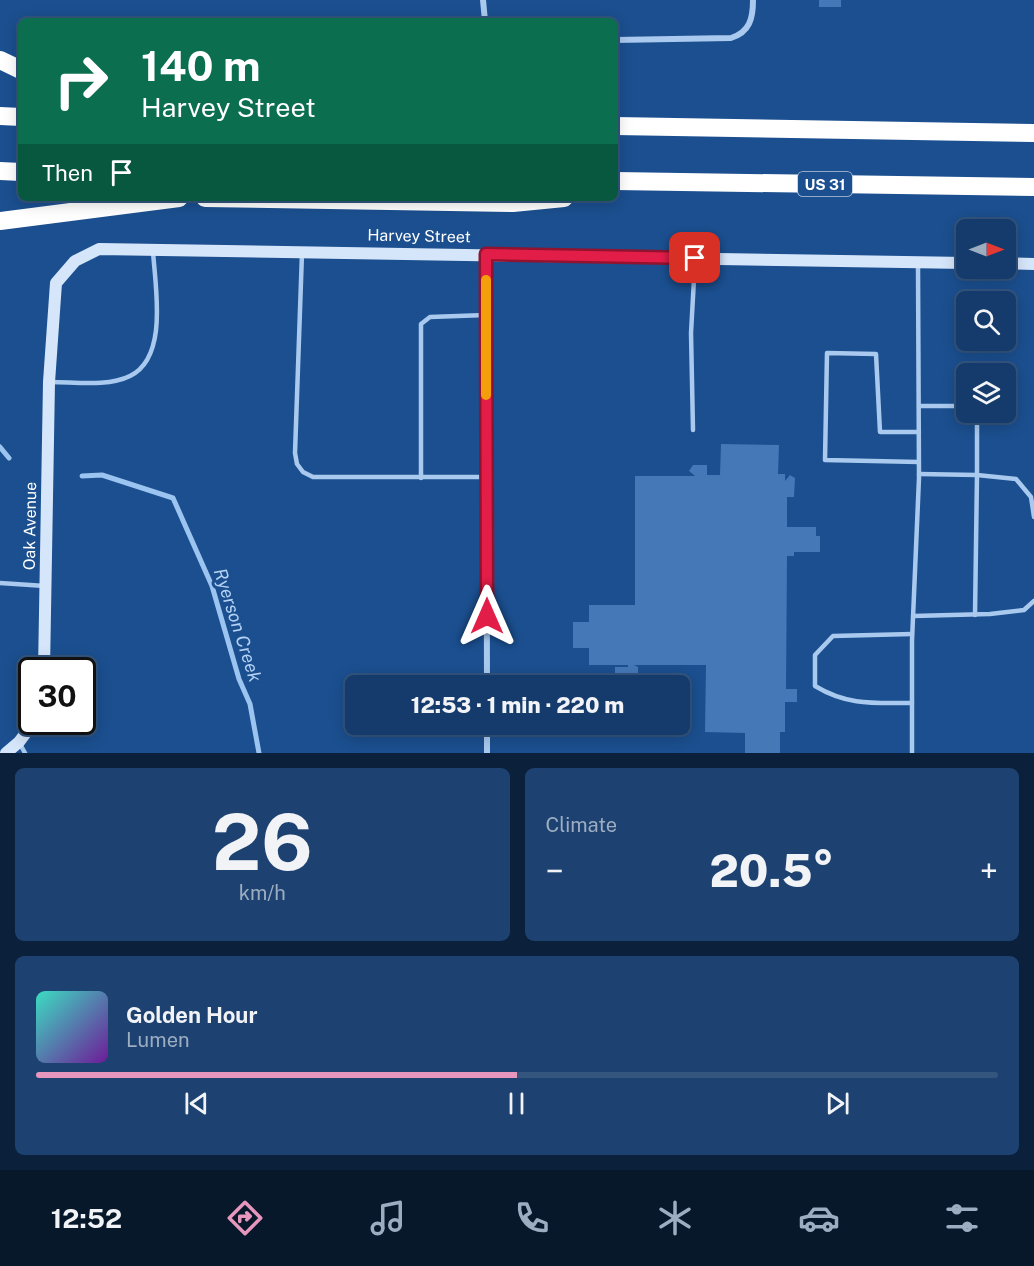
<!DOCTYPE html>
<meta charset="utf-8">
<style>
:root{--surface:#143b6b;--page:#1d4271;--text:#f1f3f6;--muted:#9dadc1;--line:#33557e;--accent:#e797bd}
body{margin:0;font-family:"Public Sans",sans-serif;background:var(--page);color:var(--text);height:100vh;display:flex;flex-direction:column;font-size:22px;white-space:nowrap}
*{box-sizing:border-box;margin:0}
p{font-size:20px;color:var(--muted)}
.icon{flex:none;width:33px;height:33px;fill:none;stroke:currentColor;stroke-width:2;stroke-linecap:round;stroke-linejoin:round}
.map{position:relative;height:753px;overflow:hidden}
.sheet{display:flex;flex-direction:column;gap:15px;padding:15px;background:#0b203b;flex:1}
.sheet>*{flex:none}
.banner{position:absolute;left:18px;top:18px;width:600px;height:183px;border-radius:9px;box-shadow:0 3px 15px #0003,0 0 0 2px var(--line);background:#0b6e4f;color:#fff;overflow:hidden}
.needle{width:39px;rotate:90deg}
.tools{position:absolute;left:956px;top:219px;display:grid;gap:12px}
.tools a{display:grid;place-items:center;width:60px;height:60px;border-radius:9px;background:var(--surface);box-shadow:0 3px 15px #0003,0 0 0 2px var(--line);font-size:30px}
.speed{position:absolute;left:18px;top:657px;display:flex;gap:12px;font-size:30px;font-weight:700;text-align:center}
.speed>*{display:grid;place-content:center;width:78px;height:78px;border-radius:50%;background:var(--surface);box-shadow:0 3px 15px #0003,0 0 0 2px var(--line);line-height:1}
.speed .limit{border:3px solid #111;border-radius:9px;background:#fff;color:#111}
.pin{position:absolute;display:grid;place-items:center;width:51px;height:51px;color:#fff;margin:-26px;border-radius:12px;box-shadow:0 3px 9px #0006}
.me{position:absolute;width:66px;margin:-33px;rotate:0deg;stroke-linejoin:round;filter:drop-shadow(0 0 4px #0008)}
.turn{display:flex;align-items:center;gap:21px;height:126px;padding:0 24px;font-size:27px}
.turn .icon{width:78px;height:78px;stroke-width:2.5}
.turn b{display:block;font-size:42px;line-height:51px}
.then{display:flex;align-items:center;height:57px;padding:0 24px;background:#0003;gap:12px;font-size:22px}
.big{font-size:45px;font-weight:800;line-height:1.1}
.sheet .widget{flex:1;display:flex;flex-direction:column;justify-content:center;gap:9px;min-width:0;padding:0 21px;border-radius:9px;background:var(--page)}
.sheet .dial{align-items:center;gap:0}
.dial b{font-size:78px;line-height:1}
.song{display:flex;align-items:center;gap:18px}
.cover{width:72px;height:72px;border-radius:9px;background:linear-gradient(135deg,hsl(170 70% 55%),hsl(280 70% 35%))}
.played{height:6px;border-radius:3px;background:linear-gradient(90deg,var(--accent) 50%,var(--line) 50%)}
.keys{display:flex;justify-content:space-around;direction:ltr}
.heat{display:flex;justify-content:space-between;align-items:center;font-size:33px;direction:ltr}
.sheet .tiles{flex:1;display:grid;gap:15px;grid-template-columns:1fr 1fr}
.widget:last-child{grid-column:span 2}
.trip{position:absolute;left:345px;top:675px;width:345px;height:60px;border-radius:9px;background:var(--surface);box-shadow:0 3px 15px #0003,0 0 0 2px var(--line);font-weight:800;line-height:60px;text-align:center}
.tabs{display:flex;height:96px;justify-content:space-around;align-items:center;background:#08182b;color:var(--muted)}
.tabs .icon{width:42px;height:42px}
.tabs .active{color:var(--accent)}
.tabs b{font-size:27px;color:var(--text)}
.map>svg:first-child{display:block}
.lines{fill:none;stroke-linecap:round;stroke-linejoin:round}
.stream{stroke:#9cc4f0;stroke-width:5}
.building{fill:#4478b7}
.lane{stroke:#a9c9ee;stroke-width:4.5}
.street{stroke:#a9c9ee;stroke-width:6}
.secondary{stroke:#d6e6fa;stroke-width:12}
.highway{stroke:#fff;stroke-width:18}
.route-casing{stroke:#92132f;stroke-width:15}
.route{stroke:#e11d48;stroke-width:10}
.slow{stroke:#f59e0b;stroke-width:10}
.labels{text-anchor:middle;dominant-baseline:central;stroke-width:6;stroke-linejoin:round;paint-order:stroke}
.shield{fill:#1b4f8f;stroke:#bbcadd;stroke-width:1.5}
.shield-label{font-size:15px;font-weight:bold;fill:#fff}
.street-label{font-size:16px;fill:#fff;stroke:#1b4f8f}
.water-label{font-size:18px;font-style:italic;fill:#b5d3f5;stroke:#1b4f8f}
</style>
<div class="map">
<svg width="1034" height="753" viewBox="0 0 1034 753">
<rect width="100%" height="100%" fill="#1b4f8f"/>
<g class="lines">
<g class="stream">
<path d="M0,447L9,458"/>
<path d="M82,476L102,475L173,498L212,586L239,679L250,704L259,753"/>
</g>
</g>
<g class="building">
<rect x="819" y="0" width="22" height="7"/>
<path d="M721,444L779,445L778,474H785V481L790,475L795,478L794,497H787V527H816V536H820V552H794V556H787L786,689H797V702H785V732H780V753H745V733L705,732L706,665H634L638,667V686H615V667H628V665H589V648H573V622H589V605H635V476H695L689,471L693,465H707V475H720Z"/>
</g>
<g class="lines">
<g class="lane">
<path d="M302,253L295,453L297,464L303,472L313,477H486"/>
<path d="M51,382C75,382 108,387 130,376C169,357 155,286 153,251"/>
<path d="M919,406H966"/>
<path d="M974,412L977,423V475L1016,479L1031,497L1034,517"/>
<path d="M693,430L691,333L695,261"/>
<path d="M919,432H880L876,354L827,353L825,460L919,462"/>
<path d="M919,474L977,475L975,615"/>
<path d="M421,478V324L430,317L486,315"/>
<path d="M0,583L45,586"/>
<path d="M913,616L990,614L1024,610L1034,601"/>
<path d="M912,703C875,703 848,706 815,686V655L833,636L912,634"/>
<path d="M19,742L25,753"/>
<path d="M912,753V641L919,478L918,265"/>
</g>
<g class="street">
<path d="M483,0L485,21"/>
<path d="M615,40L731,38C750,32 753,18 753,0"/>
<path d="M486,254L487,686"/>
<path d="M487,724V753"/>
</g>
<g class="secondary">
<path d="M1005,263L1034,264"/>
<path d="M44,670L49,382L56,283L75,261L99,249L966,263"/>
<path d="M6,753L19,742L34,722"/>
</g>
<g class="highway">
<path d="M0,60L21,70"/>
<path d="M0,116L21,117"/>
<path d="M615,126L1034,133"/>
<path d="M0,171L21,172"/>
<path d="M615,181L1034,187"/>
<path d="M205,198L513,203L564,198"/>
<path d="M0,221L179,198"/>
</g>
</g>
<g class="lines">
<g class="route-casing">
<path id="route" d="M487,616L486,254L695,258"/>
</g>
<use href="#route" class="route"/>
<path class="slow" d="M486,280V395"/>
</g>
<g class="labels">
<rect class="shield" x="798" y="172" width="54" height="24" rx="4.5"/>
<g class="shield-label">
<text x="825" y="184">US 31</text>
</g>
<g class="street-label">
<text transform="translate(419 236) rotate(1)">Harvey Street</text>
<text transform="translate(30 526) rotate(-89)">Oak Avenue</text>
</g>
<g class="water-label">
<text transform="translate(238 625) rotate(72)">Ryerson Creek</text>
</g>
</g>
</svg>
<div class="tools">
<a><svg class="needle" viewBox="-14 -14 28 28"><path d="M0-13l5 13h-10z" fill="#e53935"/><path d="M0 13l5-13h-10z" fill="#9dadc1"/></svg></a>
<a><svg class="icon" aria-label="search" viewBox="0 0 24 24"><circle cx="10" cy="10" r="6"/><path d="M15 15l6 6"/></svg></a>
<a><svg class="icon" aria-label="layers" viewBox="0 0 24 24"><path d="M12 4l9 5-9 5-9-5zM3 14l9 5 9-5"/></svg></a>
</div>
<div class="speed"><div class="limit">30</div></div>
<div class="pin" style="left:695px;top:258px;background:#d93025"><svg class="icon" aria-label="arrive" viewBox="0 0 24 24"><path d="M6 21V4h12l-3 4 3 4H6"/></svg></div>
<svg class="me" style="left:487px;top:616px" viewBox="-20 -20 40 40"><path d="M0-17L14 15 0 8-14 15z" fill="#e11d48" stroke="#fff" stroke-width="4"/></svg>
<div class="trip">12:53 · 1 min · 220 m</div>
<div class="banner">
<div class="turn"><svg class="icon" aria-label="right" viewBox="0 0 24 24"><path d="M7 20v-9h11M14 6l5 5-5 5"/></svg><div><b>140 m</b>Harvey Street</div></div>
<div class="then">Then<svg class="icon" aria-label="arrive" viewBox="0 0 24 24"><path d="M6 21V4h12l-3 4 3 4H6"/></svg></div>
</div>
</div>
<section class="sheet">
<div class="tiles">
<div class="widget dial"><b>26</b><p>km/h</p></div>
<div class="widget"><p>Climate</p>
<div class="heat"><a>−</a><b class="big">20.5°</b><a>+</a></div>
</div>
<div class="widget">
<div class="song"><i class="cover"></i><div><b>Golden Hour</b><p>Lumen</p></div></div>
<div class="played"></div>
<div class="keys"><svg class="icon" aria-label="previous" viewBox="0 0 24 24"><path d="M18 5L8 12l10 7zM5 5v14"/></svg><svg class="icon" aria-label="pause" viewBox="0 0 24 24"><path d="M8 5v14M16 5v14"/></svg><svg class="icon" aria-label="next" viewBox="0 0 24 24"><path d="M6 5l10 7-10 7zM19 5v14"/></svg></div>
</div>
</div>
</section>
<nav class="tabs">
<b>12:52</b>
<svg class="icon active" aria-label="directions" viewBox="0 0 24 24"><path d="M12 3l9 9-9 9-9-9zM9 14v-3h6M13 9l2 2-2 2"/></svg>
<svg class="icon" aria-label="music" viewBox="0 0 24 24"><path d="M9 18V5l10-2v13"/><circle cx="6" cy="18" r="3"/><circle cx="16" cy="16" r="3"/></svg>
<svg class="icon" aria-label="phone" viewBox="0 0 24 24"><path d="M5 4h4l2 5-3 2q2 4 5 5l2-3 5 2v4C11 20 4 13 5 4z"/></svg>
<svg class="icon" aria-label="climate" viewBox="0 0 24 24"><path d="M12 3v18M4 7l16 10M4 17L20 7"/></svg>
<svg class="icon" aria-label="car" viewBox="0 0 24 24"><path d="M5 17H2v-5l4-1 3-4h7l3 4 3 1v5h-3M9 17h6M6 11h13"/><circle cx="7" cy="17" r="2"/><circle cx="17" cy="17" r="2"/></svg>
<svg class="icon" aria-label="filters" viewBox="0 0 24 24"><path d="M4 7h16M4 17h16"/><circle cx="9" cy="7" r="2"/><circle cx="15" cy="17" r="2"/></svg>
</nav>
